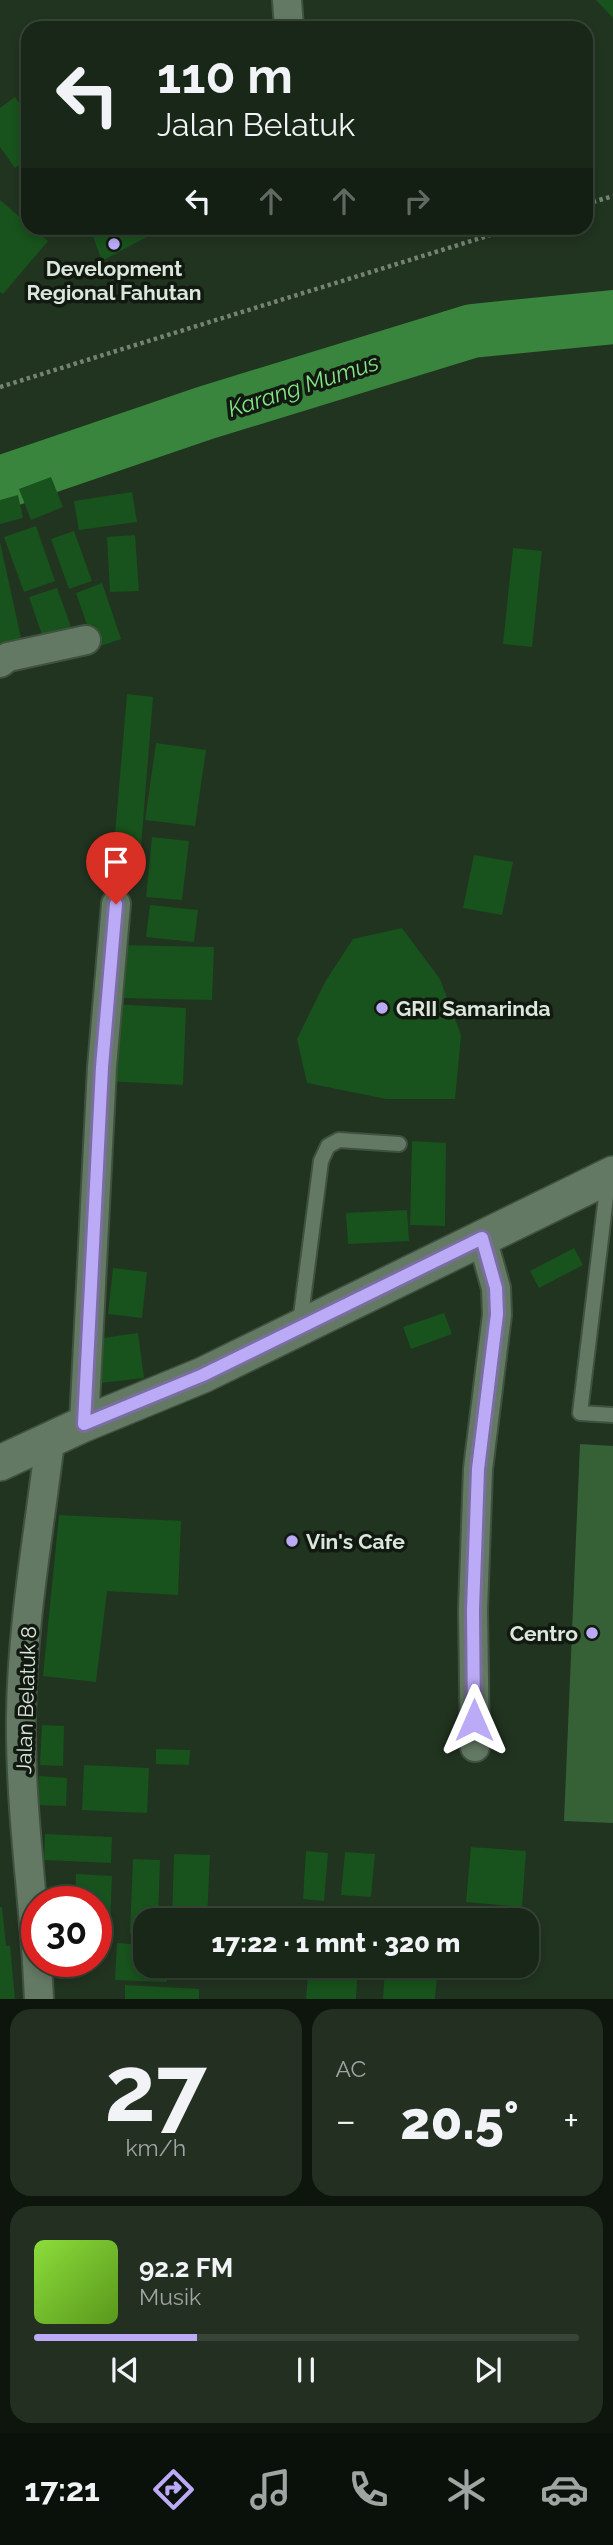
<!DOCTYPE html>
<html lang="id">
<meta charset="utf-8">
<style>
:root{--surface:#192718;--page:#222f21;--text:#f1f3f6;--muted:#9fa5a2;--line:#374437;--accent:#bbaaf6}
body{margin:0;font-family:Raleway,sans-serif;background:var(--page);color:var(--text);height:100vh;display:flex;flex-direction:column;font-size:26px;white-space:nowrap}
*{box-sizing:border-box;margin:0}
p{font-size:23px;color:var(--muted)}
.icon{flex:none;width:38px;height:38px;fill:none;stroke:currentColor;stroke-width:2;stroke-linecap:round;stroke-linejoin:round}
.map{position:relative;height:1999px;overflow:hidden}
.side{display:flex;flex-direction:column;gap:10px;padding:10px;background:#0e150d;flex:1}
.side>*{flex:none}
.banner{position:absolute;left:21px;top:21px;width:572px;height:214px;border-radius:21px;box-shadow:0 4px 10px #0003,0 0 0 2px var(--line);background:#192718;color:var(--text);overflow:hidden}
.speed{position:absolute;left:21px;top:1886px;display:flex;gap:14px;font-size:35px;font-weight:700;text-align:center}
.speed>*{display:grid;place-content:center;width:91px;height:91px;border-radius:50%;background:var(--surface);box-shadow:0 4px 10px #0003,0 0 0 2px var(--line);line-height:1}
.speed .limit{border:10px solid #d22;background:#fff;color:#111}
.pin{position:absolute;display:grid;place-items:center;width:60px;height:60px;color:#fff;margin:-72px -30px;border-radius:50% 50% 50% 0;rotate:-45deg;box-shadow:0 0 7px #0007}
.pin .icon{rotate:45deg}
.me{position:absolute;width:77px;margin:-38px;rotate:0deg;stroke-linejoin:round;filter:drop-shadow(0 0 5px #0008)}
.turn{display:flex;align-items:center;gap:24px;height:147px;padding:0 21px;font-size:32px}
.turn .icon{width:91px;height:91px;stroke-width:2.5}
.turn b{display:block;font-size:49px;line-height:60px}
.lanes{display:flex;align-items:center;height:66px;padding:0 21px;background:#0003;justify-content:center;gap:35px;direction:ltr}
.lanes .off{opacity:.35}
.big{font-size:52px;font-weight:800;line-height:1.1}
.side .widget{flex:1;display:flex;flex-direction:column;justify-content:center;gap:10px;min-width:0;padding:0 24px;border-radius:21px;background:var(--page)}
.side .dial{align-items:center;gap:0}
.dial b{font-size:91px;line-height:1}
.song{display:flex;align-items:center;gap:21px}
.cover{width:84px;height:84px;border-radius:10px;background:linear-gradient(135deg,hsl(90 70% 55%),hsl(90 70% 35%))}
.played{height:7px;border-radius:4px;background:linear-gradient(90deg,var(--accent) 30%,var(--line) 30%)}
.keys{display:flex;justify-content:space-around;direction:ltr}
.heat{display:flex;justify-content:space-between;align-items:center;font-size:38px;direction:ltr}
.side .tiles{flex:1;display:grid;gap:10px;grid-template-columns:1fr 1fr}
.widget:last-child{grid-column:span 2}
.trip{position:absolute;left:133px;top:1908px;width:406px;height:70px;border-radius:21px;background:var(--surface);box-shadow:0 4px 10px #0003,0 0 0 2px var(--line);font-weight:800;line-height:70px;text-align:center}
.dock{display:flex;height:112px;justify-content:space-around;align-items:center;background:#0a100a;color:var(--muted)}
.dock .icon{width:49px;height:49px}
.dock .active{color:var(--accent)}
.dock b{font-size:32px;color:var(--text)}
.map>svg:first-child{display:block}
.green{fill:#366136}
.lines{fill:none;stroke-linecap:round;stroke-linejoin:round}
.river{stroke:#3a853e;stroke-width:54}
.building{fill:#18521c}
.service-casing{stroke:#405140;stroke-width:18}
.minor-casing{stroke:#405140;stroke-width:32}
.tertiary-casing{stroke:#405140;stroke-width:38}
.path{stroke:#748474;stroke-width:4.5;stroke-dasharray:3.5 3.5;stroke-linecap:butt}
.service{stroke:#637963;stroke-width:14}
.minor{stroke:#637963;stroke-width:28}
.tertiary{stroke:#637963;stroke-width:35}
.route-casing{stroke:#7a6ea0;stroke-width:18}
.route{stroke:#bbaaf6;stroke-width:12}
.poi-dot{fill:#bbaaf6;stroke:#111910;stroke-width:2.5}
.labels{text-anchor:middle;dominant-baseline:central;stroke-width:7;stroke-linejoin:round;paint-order:stroke}
.poi-label{font-size:21px;font-weight:bold;fill:#dbe7db;stroke:#111910;text-anchor:start}
.street-label{font-size:21px;fill:#dbe7db;stroke:#111910}
.water-label{font-size:23px;font-style:italic;fill:#84e586;stroke:#111910}
</style>
<div class="map">
<svg width="613" height="1999" viewBox="0 0 613 1999">
<rect width="100%" height="100%" fill="#213420"/>
<path class="green" d="M580,1444L613,1446V1823L564,1821Z"/>
<g class="lines">
<path class="river" d="M0,483L205,413L472,331L613,317"/>
</g>
<g class="building">
<path d="M596,0H613V18Z"/>
<path d="M15,97L28,116V159L15,168L0,147V108Z"/>
<path d="M0,200L28,224V228H32L48,241L3,294L0,292Z"/>
<path d="M90,228H163L102,261Z"/>
<path d="M51,477L63,507L31,520L19,489Z"/>
<path d="M132,492L137,522L79,530L74,501Z"/>
<path d="M18,495L23,518L0,524V500Z"/>
<path d="M36,526L55,581L24,592L4,537Z"/>
<path d="M74,531L92,581L69,589L51,539Z"/>
<path d="M135,535L139,591L110,592L107,537Z"/>
<path d="M0,542L23,647L0,652Z"/>
<path d="M513,548L542,551L532,647L503,644Z"/>
<path d="M102,583L121,639L95,648L76,593Z"/>
<path d="M57,588L75,638L46,647L29,597Z"/>
<path d="M127,694L153,697L139,872L112,870Z"/>
<path d="M156,743L206,750L195,826L145,820Z"/>
<path d="M152,837L189,841L182,900L146,897Z"/>
<path d="M474,855L513,862L502,915L463,908Z"/>
<path d="M150,905L198,910L194,942L146,937Z"/>
<path d="M402,928L440,979L461,1035L455,1099H386L307,1083L297,1039L325,982L353,939Z"/>
<path d="M119,945L214,947L212,1000L118,998Z"/>
<path d="M110,1004L186,1008L183,1085L106,1081Z"/>
<path d="M412,1141L446,1143L445,1226L410,1225Z"/>
<path d="M407,1210L409,1241L348,1244L346,1213Z"/>
<path d="M574,1248L583,1265L539,1288L530,1271Z"/>
<path d="M113,1268L147,1272L142,1318L108,1314Z"/>
<path d="M444,1313L452,1334L411,1349L403,1327Z"/>
<path d="M138,1333L144,1378L101,1383L95,1339Z"/>
<path d="M59,1515L181,1521L178,1595L107,1591L96,1682L43,1676Z"/>
<path d="M42,1725L64,1726L63,1766L40,1765Z"/>
<path d="M156,1749L190,1750L189,1765L156,1764Z"/>
<path d="M84,1765L149,1768L147,1813L82,1810Z"/>
<path d="M39,1776L67,1778L66,1806L38,1805Z"/>
<path d="M45,1834L112,1837L111,1863L44,1860Z"/>
<path d="M471,1847L526,1851L522,1907L466,1902Z"/>
<path d="M306,1851L328,1853L324,1901L303,1899Z"/>
<path d="M345,1852L375,1854L371,1897L341,1895Z"/>
<path d="M174,1854L210,1855L207,1920H172Z"/>
<path d="M133,1859L160,1860L158,1920H145V1934L130,1933Z"/>
<path d="M76,1874L112,1876L109,1952L96,1951V1902H75Z"/>
<path d="M0,1907H2L6,1946H10L15,1999H0Z"/>
<path d="M117,1943L145,1945V1965H167V1982L115,1980Z"/>
<path d="M309,1965H358L356,1999H306Z"/>
<path d="M385,1970L437,1974L435,1999H383Z"/>
<path d="M125,1985L199,1989V1999H125Z"/>
</g>
<g class="lines">
<g class="service-casing">
<g id="service">
<path d="M608,1180L580,1413L613,1415"/>
<path d="M300,1323L321,1161L328,1146L339,1140L399,1144"/>
</g>
</g>
<g class="minor-casing">
<g id="minor">
<path d="M287,0L289,28"/>
<path d="M0,663L8,657L86,640"/>
<path d="M84,1424L102,1067L116,904"/>
<path d="M475,1747L473,1610L478,1469L497,1315L496,1288L482,1238"/>
<path d="M37,1961C31,1879 20,1798 21,1716C22,1624 39,1532 50,1441"/>
<path d="M37,1962L39,1999"/>
</g>
</g>
<g class="tertiary-casing">
<path id="tertiary" d="M0,1463L84,1424L203,1375L613,1174"/>
</g>
<g class="path">
<path d="M586,204L613,196"/>
<path d="M0,387L513,228"/>
</g>
<use href="#service" class="service"/>
<use href="#minor" class="minor"/>
<use href="#tertiary" class="tertiary"/>
</g>
<g class="lines">
<g class="route-casing">
<path id="route" d="M116,904L102,1067L84,1424L203,1375L482,1238L496,1288L497,1314L478,1469L473,1610L474,1720"/>
</g>
<use href="#route" class="route"/>
</g>
<g class="poi-dot">
<circle cx="114" cy="244" r="7"/>
<circle cx="382" cy="1008" r="7"/>
<circle cx="292" cy="1541" r="7"/>
<circle cx="592" cy="1633" r="7"/>
</g>
<g class="labels">
<g class="poi-label">
<text x="114" y="268" text-anchor="middle">Development<tspan x="114" dy="24">Regional Fahutan</tspan></text>
<text x="396" y="1008">GRII Samarinda</text>
<text x="306" y="1541">Vin's Cafe</text>
<text x="578" y="1633" text-anchor="end">Centro</text>
</g>
<g class="street-label">
<text transform="translate(26 1700) rotate(-88)">Jalan Belatuk 8</text>
</g>
<g class="water-label">
<text transform="translate(303 385) rotate(-18)">Karang Mumus</text>
</g>
</g>
</svg>
<div class="speed"><div class="limit">30</div></div>
<div class="pin" style="left:116px;top:904px;background:#d93025"><svg class="icon" aria-label="arrive" viewBox="0 0 24 24"><path d="M6 21V4h12l-3 4 3 4H6"/></svg></div>
<svg class="me" style="left:474px;top:1720px" viewBox="-20 -20 40 40"><path d="M0-17L14 15 0 8-14 15z" fill="#bbaaf6" stroke="#fff" stroke-width="4"/></svg>
<div class="trip">17:22 · 1 mnt · 320 m</div>
<div class="banner">
<div class="turn"><svg class="icon" aria-label="left" viewBox="0 0 24 24"><path d="M17 20v-9H6M10 6l-5 5 5 5"/></svg><div><b>110 m</b>Jalan Belatuk</div></div>
<div class="lanes"><svg class="icon" aria-label="left" viewBox="0 0 24 24"><path d="M17 20v-9H6M10 6l-5 5 5 5"/></svg><svg class="icon off" aria-label="ahead" viewBox="0 0 24 24"><path d="M12 20V5M6 11l6-6 6 6"/></svg><svg class="icon off" aria-label="ahead" viewBox="0 0 24 24"><path d="M12 20V5M6 11l6-6 6 6"/></svg><svg class="icon off" aria-label="right" viewBox="0 0 24 24"><path d="M7 20v-9h11M14 6l5 5-5 5"/></svg></div>
</div>
</div>
<section class="side">
<div class="tiles">
<div class="widget dial"><b>27</b><p>km/h</p></div>
<div class="widget"><p>AC</p>
<div class="heat"><a>−</a><b class="big">20.5°</b><a>+</a></div>
</div>
<div class="widget">
<div class="song"><i class="cover"></i><div><b>92.2 FM</b><p>Musik</p></div></div>
<div class="played"></div>
<div class="keys"><svg class="icon" aria-label="previous" viewBox="0 0 24 24"><path d="M18 5L8 12l10 7zM5 5v14"/></svg><svg class="icon" aria-label="pause" viewBox="0 0 24 24"><path d="M8 5v14M16 5v14"/></svg><svg class="icon" aria-label="next" viewBox="0 0 24 24"><path d="M6 5l10 7-10 7zM19 5v14"/></svg></div>
</div>
</div>
</section>
<nav class="dock">
<b>17:21</b>
<svg class="icon active" aria-label="directions" viewBox="0 0 24 24"><path d="M12 3l9 9-9 9-9-9zM9 14v-3h6M13 9l2 2-2 2"/></svg>
<svg class="icon" aria-label="music" viewBox="0 0 24 24"><path d="M9 18V5l10-2v13"/><circle cx="6" cy="18" r="3"/><circle cx="16" cy="16" r="3"/></svg>
<svg class="icon" aria-label="phone" viewBox="0 0 24 24"><path d="M5 4h4l2 5-3 2q2 4 5 5l2-3 5 2v4C11 20 4 13 5 4z"/></svg>
<svg class="icon" aria-label="climate" viewBox="0 0 24 24"><path d="M12 3v18M4 7l16 10M4 17L20 7"/></svg>
<svg class="icon" aria-label="car" viewBox="0 0 24 24"><path d="M5 17H2v-5l4-1 3-4h7l3 4 3 1v5h-3M9 17h6M6 11h13"/><circle cx="7" cy="17" r="2"/><circle cx="17" cy="17" r="2"/></svg>
</nav>
